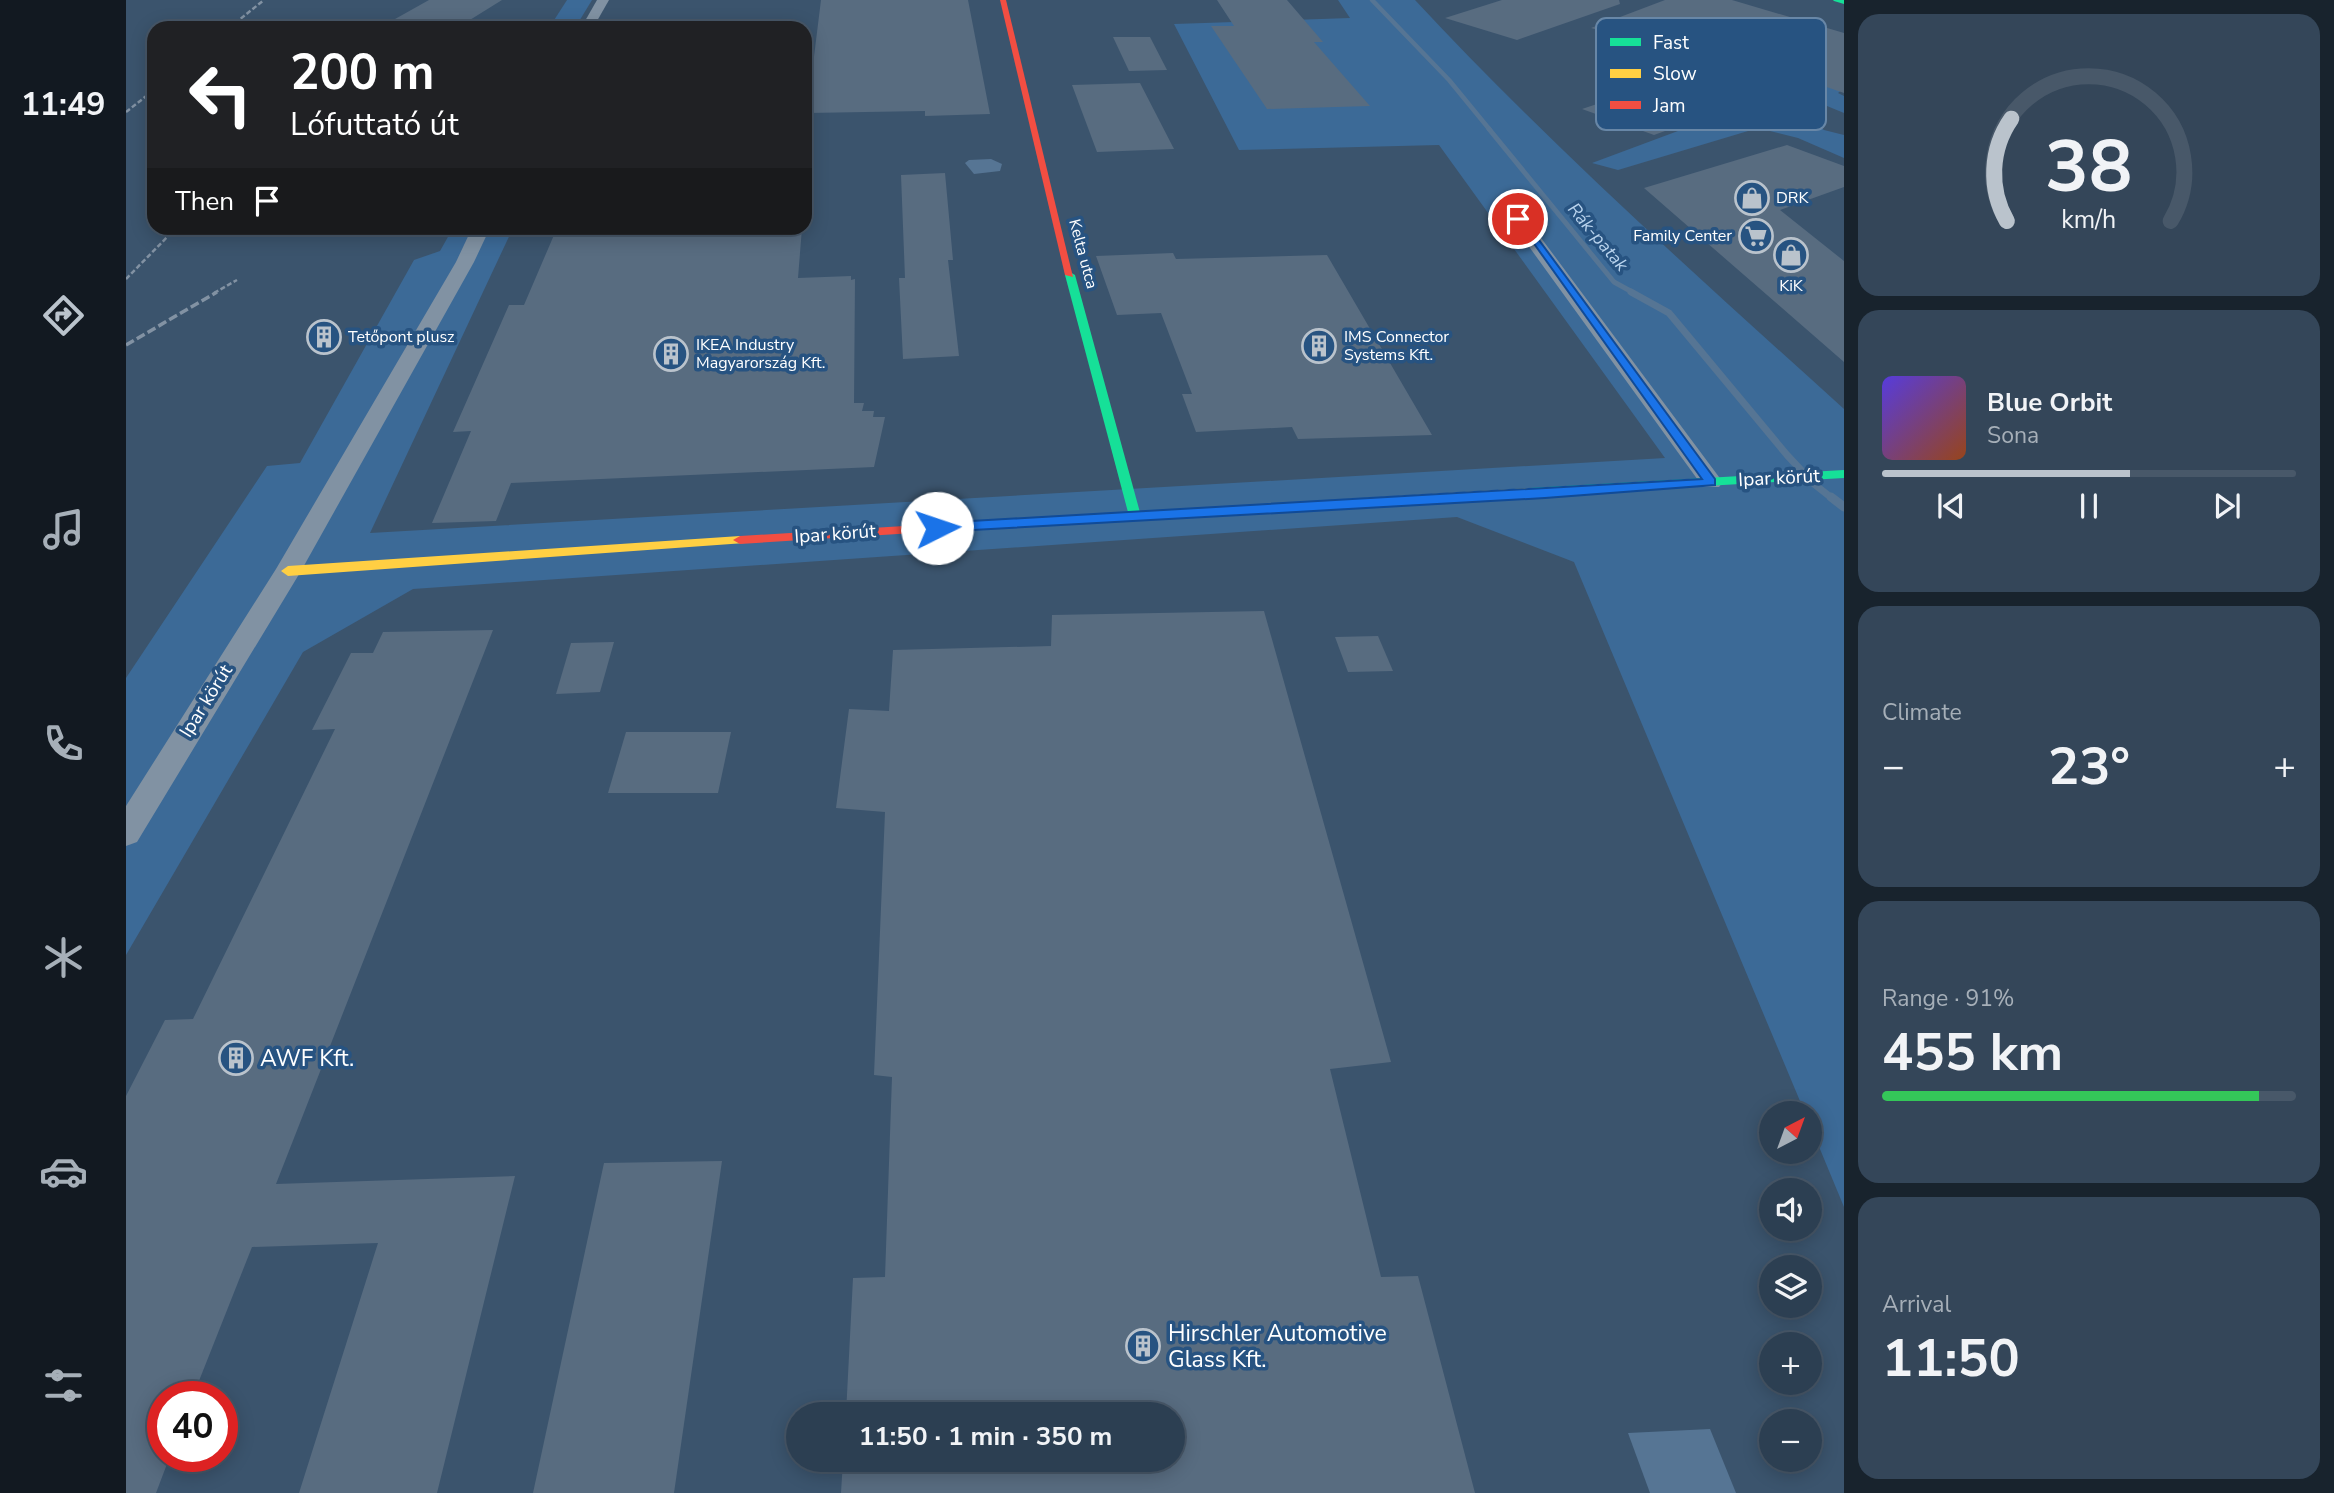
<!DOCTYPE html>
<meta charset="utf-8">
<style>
:root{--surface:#2c3f52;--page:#344659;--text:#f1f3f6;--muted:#a6afb8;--line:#485869;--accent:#bac3cc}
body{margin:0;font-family:"Nunito Sans",sans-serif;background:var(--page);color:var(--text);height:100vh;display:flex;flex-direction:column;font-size:26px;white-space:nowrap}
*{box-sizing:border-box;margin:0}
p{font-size:23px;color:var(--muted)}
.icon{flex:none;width:38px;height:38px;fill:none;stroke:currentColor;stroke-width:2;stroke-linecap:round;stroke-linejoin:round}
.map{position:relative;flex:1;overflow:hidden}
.sheet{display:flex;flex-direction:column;gap:14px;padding:14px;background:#18232d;width:490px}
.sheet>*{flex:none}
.guide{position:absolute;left:21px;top:21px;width:665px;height:214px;border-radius:21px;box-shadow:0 4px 18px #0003,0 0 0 2px var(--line);background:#202124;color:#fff;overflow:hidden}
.needle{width:46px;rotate:41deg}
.buttons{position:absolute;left:1633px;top:1101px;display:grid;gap:14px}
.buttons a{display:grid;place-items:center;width:63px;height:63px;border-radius:50%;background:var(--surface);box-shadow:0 4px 18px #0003,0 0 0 2px var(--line);font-size:35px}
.speed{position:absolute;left:21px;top:1381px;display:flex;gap:14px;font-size:35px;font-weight:700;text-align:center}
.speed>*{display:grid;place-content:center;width:91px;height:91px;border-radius:50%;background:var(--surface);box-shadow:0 4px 18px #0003,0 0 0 2px var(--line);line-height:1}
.speed .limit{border:10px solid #d22;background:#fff;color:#111}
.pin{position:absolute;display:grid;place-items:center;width:60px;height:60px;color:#fff;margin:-30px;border:4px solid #fff;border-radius:50%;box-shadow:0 2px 7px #0007}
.me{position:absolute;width:77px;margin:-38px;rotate:86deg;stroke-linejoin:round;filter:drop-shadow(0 0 5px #0008)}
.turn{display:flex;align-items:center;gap:24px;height:147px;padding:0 28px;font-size:32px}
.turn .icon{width:91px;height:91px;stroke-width:2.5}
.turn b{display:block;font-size:49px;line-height:60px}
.then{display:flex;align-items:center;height:66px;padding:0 28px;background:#0003;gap:14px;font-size:26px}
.big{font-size:52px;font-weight:700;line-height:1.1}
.sheet .tile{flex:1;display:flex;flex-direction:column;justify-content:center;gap:10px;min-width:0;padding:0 24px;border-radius:21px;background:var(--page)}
.sheet .dial{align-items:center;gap:0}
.dial svg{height:182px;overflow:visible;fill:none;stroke:var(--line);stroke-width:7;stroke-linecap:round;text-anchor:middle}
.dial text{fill:var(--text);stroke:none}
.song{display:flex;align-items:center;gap:21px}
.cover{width:84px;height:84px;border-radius:10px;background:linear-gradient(135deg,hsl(250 70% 55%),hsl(20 70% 35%))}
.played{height:7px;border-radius:4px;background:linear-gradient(90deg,var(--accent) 60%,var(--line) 60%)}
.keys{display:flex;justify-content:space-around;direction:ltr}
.heat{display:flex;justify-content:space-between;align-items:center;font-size:38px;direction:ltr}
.charge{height:10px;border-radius:5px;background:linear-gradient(90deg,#34c759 91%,var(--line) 0)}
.trip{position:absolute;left:660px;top:1402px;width:399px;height:70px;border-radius:35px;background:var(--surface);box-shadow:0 4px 18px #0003,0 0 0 2px var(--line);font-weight:700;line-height:70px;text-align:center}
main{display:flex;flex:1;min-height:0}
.dock{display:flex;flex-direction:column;width:126px;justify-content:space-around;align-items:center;background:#121921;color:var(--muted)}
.dock .icon{width:49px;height:49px}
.dock .current{color:var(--accent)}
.dock b{font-size:32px;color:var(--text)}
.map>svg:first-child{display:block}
.green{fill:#3c6a97}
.water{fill:#567594}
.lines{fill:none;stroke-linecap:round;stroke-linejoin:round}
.stream-far3{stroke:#567594;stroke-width:4.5}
.stream-far2{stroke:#567594;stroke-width:5}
.stream-far1{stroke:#567594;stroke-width:7}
.stream{stroke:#567594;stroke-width:9}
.building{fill:#586c80}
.street{fill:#8192a3;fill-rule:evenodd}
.fast{fill:#16e098;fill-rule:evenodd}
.slow{fill:#ffcf43;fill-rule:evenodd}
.jam{fill:#f24e42;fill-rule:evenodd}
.rail-far1{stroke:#8292a3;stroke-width:2.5;stroke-dasharray:5 2.5;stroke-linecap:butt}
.rail{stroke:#8292a3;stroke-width:3.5;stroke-dasharray:9 3.5;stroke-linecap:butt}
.route{fill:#1a73e8;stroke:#114b97;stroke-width:2}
.labels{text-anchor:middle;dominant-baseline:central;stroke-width:7;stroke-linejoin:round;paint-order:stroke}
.far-poi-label{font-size:16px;fill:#fff;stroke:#275381;text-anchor:start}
.far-street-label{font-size:16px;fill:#fff;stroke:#275381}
.far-water-label{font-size:18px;font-style:italic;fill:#bad4ee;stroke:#275381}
.street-label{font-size:19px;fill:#fff;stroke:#275381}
.near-poi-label{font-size:23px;fill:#fff;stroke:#275381;text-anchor:start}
.key{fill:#275381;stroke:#6887a7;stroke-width:2}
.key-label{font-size:19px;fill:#fff}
</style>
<main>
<nav class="dock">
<b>11:49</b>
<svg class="icon current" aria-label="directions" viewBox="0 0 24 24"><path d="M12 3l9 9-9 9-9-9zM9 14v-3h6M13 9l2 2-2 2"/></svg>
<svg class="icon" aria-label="music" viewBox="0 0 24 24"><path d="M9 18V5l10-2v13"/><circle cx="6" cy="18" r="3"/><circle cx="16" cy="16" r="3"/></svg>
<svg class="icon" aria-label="phone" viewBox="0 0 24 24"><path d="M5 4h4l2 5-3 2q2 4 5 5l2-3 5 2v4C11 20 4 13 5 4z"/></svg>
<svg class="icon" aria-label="climate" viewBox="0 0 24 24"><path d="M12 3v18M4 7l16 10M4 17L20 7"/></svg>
<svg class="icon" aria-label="car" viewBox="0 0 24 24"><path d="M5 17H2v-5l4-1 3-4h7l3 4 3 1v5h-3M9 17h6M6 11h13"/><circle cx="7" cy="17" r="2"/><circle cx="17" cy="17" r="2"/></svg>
<svg class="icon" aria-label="filters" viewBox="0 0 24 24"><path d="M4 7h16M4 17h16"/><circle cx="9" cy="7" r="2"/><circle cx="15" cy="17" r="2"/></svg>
</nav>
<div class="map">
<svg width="1718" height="1493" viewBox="0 0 1718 1493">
<rect width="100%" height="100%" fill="#3b546d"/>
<g class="green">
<path d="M441,0H466L449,28H423Z"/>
<path d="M1212,0H1289C1424,145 1571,276 1718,409V1207L1684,1125V1113H1679L1448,562L1331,517L287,589L177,652L0,955V678L141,466L174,463L288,260L314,251L327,228H387L244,533L1539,458L1313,145L1113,150L1048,24L1224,18Z"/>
<path d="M1686,81L1718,88L1712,93L1718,96V113L1701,106L1671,112L1698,130L1718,135V158L1672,138L1632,128L1492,170L1466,163Z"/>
</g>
<g class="water">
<path d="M865,159L876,164L874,171L848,174L839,163L843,160Z"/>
<path d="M1584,1429L1610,1493H1524L1502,1433Z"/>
</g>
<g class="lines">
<path class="stream-far3" d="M1246,0L1323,80L1364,130"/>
<path class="stream-far2" d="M1363,129L1488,282L1508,293"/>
<path class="stream-far1" d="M1505,292L1543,313L1661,455L1688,484L1707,499"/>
<path class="stream" d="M1705,497L1718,507"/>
</g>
<g class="building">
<path d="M303,0H376L331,28H253Z"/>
<path d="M695,0H842L864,114L799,116V111L681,113Z"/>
<path d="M1091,0H1161L1197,42H1188L1244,106L1141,109L1085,26H1108Z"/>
<path d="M1376,0H1493L1494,4L1391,40L1319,18Z"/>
<path d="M1539,0H1606L1718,33V93L1680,80L1528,135L1456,109L1531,84L1526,83L1535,80L1484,63L1532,47L1465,28Z"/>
<path d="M987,37H1024L1041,70L1003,71Z"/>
<path d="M1014,83L1048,149L971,152L946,85Z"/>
<path d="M1661,145L1718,166V187L1654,210L1718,261V362L1518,188Z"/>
<path d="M819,173L827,260H822L833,356L777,359L773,278H779L775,175Z"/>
<path d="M431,228H676L672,278L725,276V280L729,279L728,403H738L736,411H748L747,417H759L748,467L385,483L370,521L306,523L345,431L327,432L383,305H398Z"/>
<path d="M1047,253L1050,259L1201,255L1306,435L1172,439L1166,427L1070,432L1056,394H1066L1035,313L991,315L970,256Z"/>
<path d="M1138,611L1265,1062L1204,1069L1255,1277L1292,1276L1349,1493H715L717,1460H1046V1414H720L727,1278L759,1277L766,1077L748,1075L759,812L710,808L723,709L763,711L767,650L925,646L926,615Z"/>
<path d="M367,630L150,1184L389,1176L311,1493H173L252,1243L126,1247L67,1396H37V1456H44L30,1493H0V1096L39,1020L67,1019L209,729L186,730L225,653H247L257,632Z"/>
<path d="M1252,636L1267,671L1222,672L1209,637Z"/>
<path d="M488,642L474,692L430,694L445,643Z"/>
<path d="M500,732H605L592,793H482Z"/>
<path d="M596,1161L548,1493H407L478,1163Z"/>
</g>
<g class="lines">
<g class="street">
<path d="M471,0H483L467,28H455Z"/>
<path d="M1392,214L1398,215L1593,477L1597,482L1593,487H1577L1383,219Z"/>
<path d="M346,228H364L348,262L175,571L11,842L0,846V806L150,569L330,262Z"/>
</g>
<g class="fast">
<path d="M1707,0H1718V4L1708,1Z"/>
<path d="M944,272L949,275L1015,516L1014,519L1009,520L1003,516L939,275Z"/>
<path d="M1718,470V478L1404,496L1398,492L1404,488Z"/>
</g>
<g class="slow">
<path d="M1404,488L1408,489V495L926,525L920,521L926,517Z"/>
<path d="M614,536L619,537V543L162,576L155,571L162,566Z"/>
</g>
<g class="jam">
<path d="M874,0H880L947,277L939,275Z"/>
<path d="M926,517L932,521L931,524L614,544L607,540L614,536Z"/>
</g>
<g class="rail-far1">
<path d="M103,28L138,0"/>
<path d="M0,112L28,90"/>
<path d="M0,279L50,228"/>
<path d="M88,293L111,280"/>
</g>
<path class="rail" d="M0,345L91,292"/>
</g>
<path class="route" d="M1389,217H1396L1589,479V485L1419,498L811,532L805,528L811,523L1576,479Z"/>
<defs>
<g id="shop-ring" transform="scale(1.75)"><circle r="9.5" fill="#275381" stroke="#bac3cc" stroke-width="1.5"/><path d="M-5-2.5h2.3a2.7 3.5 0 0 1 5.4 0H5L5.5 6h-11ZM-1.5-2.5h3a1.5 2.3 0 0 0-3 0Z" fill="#bac3cc"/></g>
<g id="supermarket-ring" transform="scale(1.75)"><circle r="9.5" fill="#275381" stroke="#bac3cc" stroke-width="1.5"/><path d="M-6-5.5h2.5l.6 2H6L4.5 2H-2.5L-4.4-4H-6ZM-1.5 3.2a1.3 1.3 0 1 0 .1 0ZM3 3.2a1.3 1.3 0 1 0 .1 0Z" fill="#bac3cc"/></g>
<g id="building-ring" transform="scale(1.75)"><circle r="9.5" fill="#275381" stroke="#bac3cc" stroke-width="1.5"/><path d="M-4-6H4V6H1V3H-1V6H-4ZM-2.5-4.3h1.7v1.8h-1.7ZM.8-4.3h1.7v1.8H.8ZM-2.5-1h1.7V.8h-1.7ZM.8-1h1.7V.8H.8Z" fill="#bac3cc"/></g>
</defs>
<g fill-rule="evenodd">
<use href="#shop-ring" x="1626" y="198"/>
<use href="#supermarket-ring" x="1630" y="236"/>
<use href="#shop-ring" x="1665" y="255"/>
<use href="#building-ring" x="198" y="337"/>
<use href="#building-ring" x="1193" y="346"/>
<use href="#building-ring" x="545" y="354"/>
<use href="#building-ring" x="110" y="1058"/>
<use href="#building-ring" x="1017" y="1346"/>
</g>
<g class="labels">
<g class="far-poi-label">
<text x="1650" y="198">DRK</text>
<text x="1606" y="236" text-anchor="end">Family Center</text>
<text x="1665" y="286" text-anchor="middle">KiK</text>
<text x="222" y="337">Tetőpont plusz</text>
<text x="1218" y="337">IMS Connector<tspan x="1218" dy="18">Systems Kft.</tspan></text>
<text x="570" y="345">IKEA Industry<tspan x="570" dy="18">Magyarország Kft.</tspan></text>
</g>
<g class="far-street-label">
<text transform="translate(957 254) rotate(75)">Kelta utca</text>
</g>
<g class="far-water-label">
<text transform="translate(1472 237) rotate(50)">Rák-patak</text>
</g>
<g class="street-label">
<text transform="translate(1653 478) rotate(-3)">Ipar körút</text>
<text transform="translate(709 534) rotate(-4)">Ipar körút</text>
<text transform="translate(80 701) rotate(-58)">Ipar körút</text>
</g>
<g class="near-poi-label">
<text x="134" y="1058">AWF Kft.</text>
<text x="1042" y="1333">Hirschler Automotive<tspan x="1042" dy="26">Glass Kft.</tspan></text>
</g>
</g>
<rect x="1470" y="18" width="230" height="112" rx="10" class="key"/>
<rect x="1484" y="38" width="31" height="8" fill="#16e098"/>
<rect x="1484" y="69" width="31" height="9" fill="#ffcf43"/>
<rect x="1484" y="101" width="31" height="8" fill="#f24e42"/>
<g class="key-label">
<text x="1527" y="49">Fast</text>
<text x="1527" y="80">Slow</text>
<text x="1527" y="112">Jam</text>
</g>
</svg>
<div class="buttons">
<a><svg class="needle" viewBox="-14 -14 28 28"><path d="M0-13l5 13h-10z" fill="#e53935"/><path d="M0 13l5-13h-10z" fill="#a6afb8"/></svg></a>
<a><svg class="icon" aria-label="sound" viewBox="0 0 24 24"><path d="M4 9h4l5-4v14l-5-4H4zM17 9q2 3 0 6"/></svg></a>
<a><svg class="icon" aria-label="layers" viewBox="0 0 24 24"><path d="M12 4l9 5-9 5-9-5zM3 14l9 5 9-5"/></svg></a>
<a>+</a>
<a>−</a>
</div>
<div class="speed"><div class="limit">40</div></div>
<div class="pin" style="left:1392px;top:219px;background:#d93025"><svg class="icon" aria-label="arrive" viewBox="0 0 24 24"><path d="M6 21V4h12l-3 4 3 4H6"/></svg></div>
<svg class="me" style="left:811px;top:528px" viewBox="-20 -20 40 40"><circle r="19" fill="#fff"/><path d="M0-13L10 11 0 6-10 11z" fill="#1a73e8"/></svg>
<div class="trip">11:50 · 1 min · 350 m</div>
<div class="guide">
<div class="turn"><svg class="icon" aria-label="left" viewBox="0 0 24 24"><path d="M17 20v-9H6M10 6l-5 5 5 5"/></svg><div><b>200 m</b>Lófuttató út</div></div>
<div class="then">Then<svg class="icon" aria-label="arrive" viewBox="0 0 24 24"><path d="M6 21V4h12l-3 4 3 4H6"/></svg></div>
</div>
</div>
<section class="sheet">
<div class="tile dial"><svg viewBox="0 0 100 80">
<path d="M14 69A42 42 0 1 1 86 69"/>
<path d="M14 69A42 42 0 0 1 16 24" stroke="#bac3cc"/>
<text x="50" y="56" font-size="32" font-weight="700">38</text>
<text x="50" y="72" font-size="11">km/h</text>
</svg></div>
<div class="tile">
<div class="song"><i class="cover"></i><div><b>Blue Orbit</b><p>Sona</p></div></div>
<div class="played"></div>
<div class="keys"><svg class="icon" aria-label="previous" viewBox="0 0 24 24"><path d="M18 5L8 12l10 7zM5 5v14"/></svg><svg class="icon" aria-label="pause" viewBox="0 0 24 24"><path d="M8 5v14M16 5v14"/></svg><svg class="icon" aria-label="next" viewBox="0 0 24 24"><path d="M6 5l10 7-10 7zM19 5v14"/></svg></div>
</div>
<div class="tile"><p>Climate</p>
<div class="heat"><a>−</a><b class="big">23°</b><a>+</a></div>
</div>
<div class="tile"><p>Range · 91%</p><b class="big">455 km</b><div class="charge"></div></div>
<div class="tile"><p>Arrival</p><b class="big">11:50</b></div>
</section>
</main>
